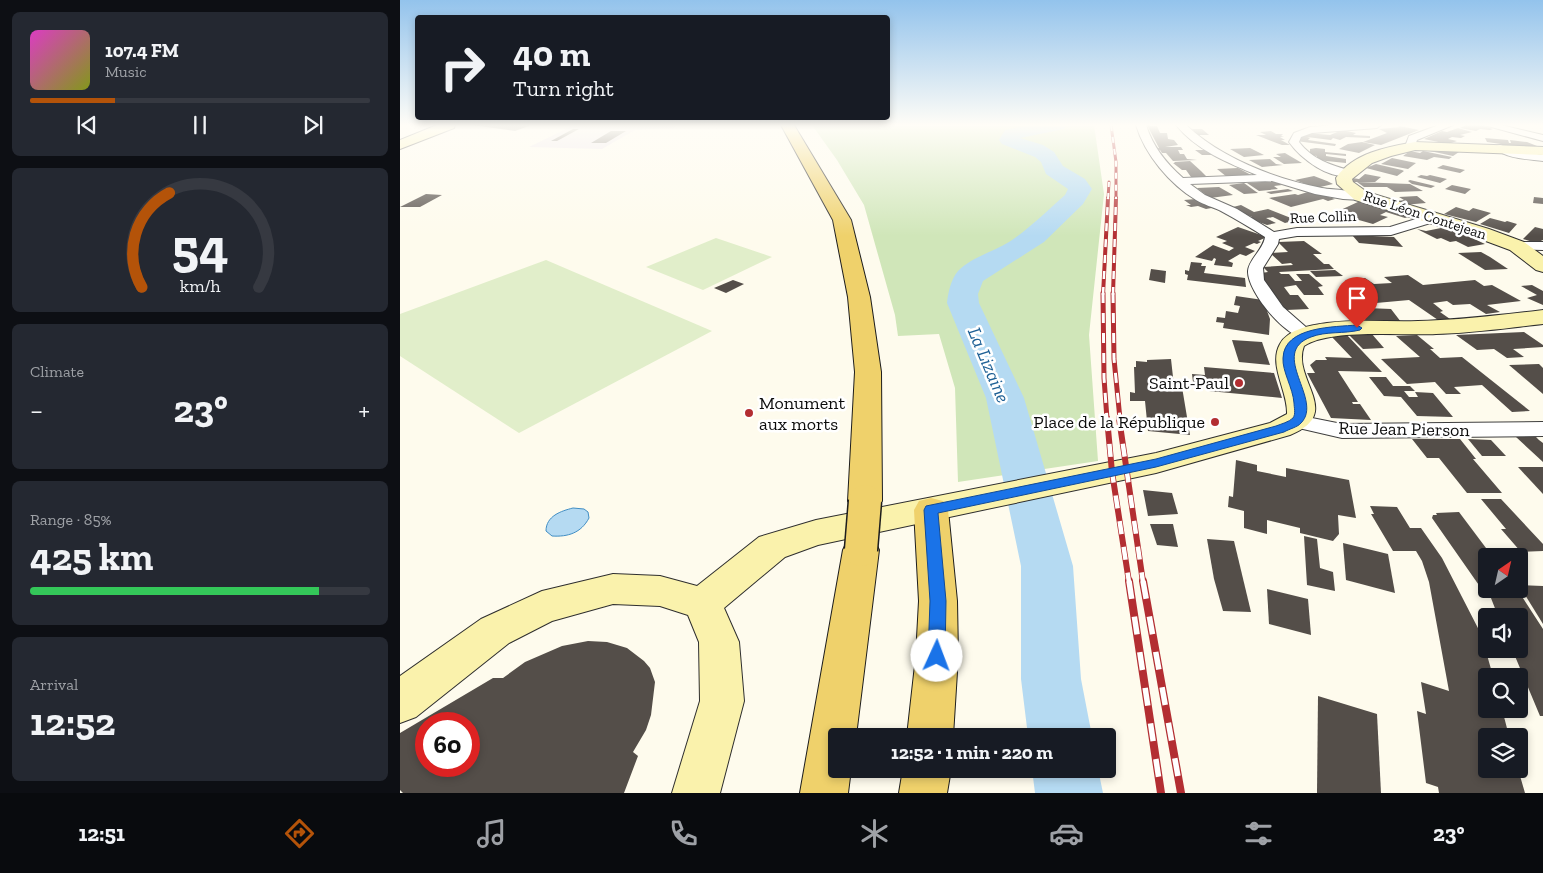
<!DOCTYPE html>
<meta charset="utf-8">
<style>
:root{--surface:#171b24;--page:#242831;--text:#f1f3f6;--muted:#9ea1a6;--line:#363941;--accent:#b45309}
body{margin:0;font-family:"Zilla Slab",serif;background:var(--page);color:var(--text);height:100vh;display:flex;flex-direction:column;font-size:19px;white-space:nowrap}
*{box-sizing:border-box;margin:0}
p{font-size:16px;color:var(--muted)}
.icon{flex:none;width:28px;height:28px;fill:none;stroke:currentColor;stroke-width:2;stroke-linecap:round;stroke-linejoin:round}
.map{position:relative;flex:1;overflow:hidden}
.details{display:flex;flex-direction:column;gap:12px;padding:12px;background:#0d0f14;width:400px}
.details>*{flex:none}
.guide{position:absolute;left:15px;top:15px;width:475px;height:105px;border-radius:5px;box-shadow:0 2px 8px #0003;background:#171b24;color:var(--text);overflow:hidden}
.needle{width:32px;rotate:34deg}
.controls{position:absolute;left:1078px;top:548px;display:grid;gap:10px}
.controls a{display:grid;place-items:center;width:50px;height:50px;border-radius:5px;background:var(--surface);box-shadow:0 2px 8px #0003;font-size:25px}
.speed{position:absolute;left:15px;top:712px;display:flex;gap:10px;font-size:25px;font-weight:700;text-align:center}
.speed>*{display:grid;place-content:center;width:65px;height:65px;border-radius:50%;background:var(--surface);box-shadow:0 2px 8px #0003;line-height:1}
.speed .limit{border:8px solid #d22;background:#fff;color:#111}
.pin{position:absolute;display:grid;place-items:center;width:42px;height:42px;color:#fff;margin:-51px -21px;border-radius:50% 50% 50% 0;rotate:-45deg;box-shadow:0 0 5px #0007}
.pin .icon{rotate:45deg}
.me{position:absolute;width:55px;margin:-28px;rotate:2deg;stroke-linejoin:round;filter:drop-shadow(0 0 4px #0008)}
.turn{display:flex;align-items:center;gap:18px;height:105px;padding:0 15px;font-size:22px}
.turn .icon{width:65px;height:65px;stroke-width:2.5}
.turn b{display:block;font-size:35px;line-height:42px}
.big{font-size:38px;font-weight:800;line-height:1.1}
.details .card{flex:1;display:flex;flex-direction:column;justify-content:center;gap:8px;min-width:0;padding:0 18px;border-radius:8px;background:var(--page)}
.details .dial{align-items:center;gap:0}
.dial svg{height:130px;overflow:visible;fill:none;stroke:var(--line);stroke-width:7;stroke-linecap:round;text-anchor:middle}
.dial text{fill:var(--text);stroke:none}
.song{display:flex;align-items:center;gap:15px}
.cover{width:60px;height:60px;border-radius:8px;background:linear-gradient(135deg,hsl(310 70% 55%),hsl(70 70% 35%))}
.played{height:5px;border-radius:2px;background:linear-gradient(90deg,var(--accent) 25%,var(--line) 25%)}
.keys{display:flex;justify-content:space-around;direction:ltr}
.heat{display:flex;justify-content:space-between;align-items:center;font-size:28px;direction:ltr}
.charge{height:8px;border-radius:4px;background:linear-gradient(90deg,#34c759 85%,var(--line) 0)}
.trip{position:absolute;left:428px;top:728px;width:288px;height:50px;border-radius:5px;background:var(--surface);box-shadow:0 2px 8px #0003;font-weight:800;line-height:50px;text-align:center}
.menu{display:flex;height:80px;justify-content:space-around;align-items:center;background:#090b0e;color:var(--muted)}
.menu .icon{width:35px;height:35px}
.menu .current{color:var(--accent)}
.menu b{font-size:22px;color:var(--text)}
main{display:flex;flex:1;min-height:0}
.map>svg:first-child{display:block}
.industrial{fill:#eae1eb}
.green{fill:#d0e6b9}
.pitch{fill:#e1eeca}
.water{fill:#b5daf2;stroke:#418ec4}
.lines{fill:none;stroke-linecap:round;stroke-linejoin:round}
.river{fill:#b5daf2;fill-rule:evenodd}
.building{fill:#544e49;fill-rule:evenodd}
.street-casing{stroke:#3f3f3f;stroke-width:2}
.secondary-casing{stroke:#2e2e2e;stroke-width:2}
.primary-casing{stroke:#1d1d1d;stroke-width:2}
.street{fill:#fff;fill-rule:evenodd}
.secondary{fill:#faf2ac;fill-rule:evenodd}
.primary{fill:#efd16b;fill-rule:evenodd}
.rail-far4-casing{stroke:#b32e32;stroke-width:3}
.rail-far3-casing{stroke:#b32e32;stroke-width:4}
.rail-far2-casing{stroke:#b32e32;stroke-width:5}
.rail-far1-casing{stroke:#b32e32;stroke-width:6}
.rail-casing{stroke:#b32e32;stroke-width:8}
.rail-far4{stroke:#fff;stroke-width:2;stroke-dasharray:6;stroke-linecap:butt}
.rail-far3{stroke:#fff;stroke-width:2.5;stroke-dasharray:8;stroke-linecap:butt}
.rail-far2{stroke:#fff;stroke-width:3;stroke-dasharray:10;stroke-linecap:butt}
.rail-far1{stroke:#fff;stroke-width:4.5;stroke-dasharray:13;stroke-linecap:butt}
.rail{stroke:#fff;stroke-width:5.5;stroke-dasharray:18;stroke-linecap:butt}
.primary-bridge-casing{stroke:#1d1d1d;stroke-width:35;stroke-linecap:butt}
.primary-bridge{stroke:#efd16b;stroke-width:32}
.route{fill:#1a73e8;stroke:#114b97}
.poi-dot{fill:#b32e32;stroke:#fff;stroke-width:2}
.labels{text-anchor:middle;dominant-baseline:central;stroke-width:5;stroke-linejoin:round;paint-order:stroke}
.far-street-label{font-size:15px;fill:#0c0c0c;stroke:#fff}
.poi-label{font-size:18px;fill:#0c0c0c;stroke:#fff;text-anchor:end}
.street-label{font-size:18px;fill:#0c0c0c;stroke:#fff}
.water-label{font-size:19px;font-style:italic;fill:#1e6095;stroke:#fff}
</style>
<main>
<section class="details">
<div class="card">
<div class="song"><i class="cover"></i><div><b>107.4 FM</b><p>Music</p></div></div>
<div class="played"></div>
<div class="keys"><svg class="icon" aria-label="previous" viewBox="0 0 24 24"><path d="M18 5L8 12l10 7zM5 5v14"/></svg><svg class="icon" aria-label="pause" viewBox="0 0 24 24"><path d="M8 5v14M16 5v14"/></svg><svg class="icon" aria-label="next" viewBox="0 0 24 24"><path d="M6 5l10 7-10 7zM19 5v14"/></svg></div>
</div>
<div class="card dial"><svg viewBox="0 0 100 80">
<path d="M14 69A42 42 0 1 1 86 69"/>
<path d="M14 69A42 42 0 0 1 31 11" stroke="#b45309"/>
<text x="50" y="56" font-size="32" font-weight="700">54</text>
<text x="50" y="72" font-size="11">km/h</text>
</svg></div>
<div class="card"><p>Climate</p>
<div class="heat"><a>−</a><b class="big">23°</b><a>+</a></div>
</div>
<div class="card"><p>Range · 85%</p><b class="big">425 km</b><div class="charge"></div></div>
<div class="card"><p>Arrival</p><b class="big">12:52</b></div>
</section>
<div class="map">
<svg width="1143" height="793" viewBox="0 0 1143 793">
<rect width="100%" height="100%" fill="#fefbed"/>
<path class="industrial" d="M174,125H277L274,128L235,130L202,149L129,147Z"/>
<path class="green" d="M412,125H694L704,194L689,335L698,461L558,482L555,388L539,334L498,336L495,315L464,205L437,160Z"/>
<g class="pitch">
<path d="M316,238L372,257L303,290L246,267Z"/>
<path d="M146,260L312,331L119,433L0,356V314Z"/>
</g>
<path class="water" d="M173,508L184,509L188,512L189,518C181,533 168,537 152,536L146,531C146,516 161,511 173,508Z"/>
<g class="lines">
<g class="river">
<path d="M628,125H667L664,129L620,138L643,145L654,152L663,166L685,179L692,189L683,204L644,242L583,281L578,294L579,303L624,398L673,566L681,679L692,736H628L621,679V566L586,398L547,303C548,293 551,279 558,271C572,257 593,252 609,242C629,229 647,211 665,195L668,189L646,174L641,162L635,157L602,144L599,140L605,130Z"/>
<path d="M632,769H698L703,793H635Z"/>
</g>
</g>
<g class="building">
<path d="M72,125H129V126L115,131Z"/>
<path d="M747,125L757,126L760,133H767L768,139L774,140L778,145L765,147H781L783,150H778L780,154H784L787,159L797,160L773,161L766,153H762L760,150L756,149L759,148Z"/>
<path d="M995,125L1019,130L981,145L963,142L987,133L979,129L1000,127Z"/>
<path d="M1066,125H1081L1093,129L1090,130L1080,129L1076,131L1060,128Z"/>
<path d="M1058,128L1072,132L1060,135L1065,136L1061,138L1052,137L1048,139L1057,141L1048,144L1024,139L1042,131L1047,132Z"/>
<path d="M173,129H179L157,141H151Z"/>
<path d="M792,129H802L809,135H797Z"/>
<path d="M942,130L956,133L953,135L970,136V138L946,137L940,140L933,138L931,140L907,137L910,138L908,140L936,144L935,146L896,141L900,136L907,133L930,135Z"/>
<path d="M211,131H226L206,143H191Z"/>
<path d="M871,131L876,134H883L881,136L884,137H880L885,140H881L890,145H882L856,135H866L860,132Z"/>
<path d="M1085,138L1108,140L1109,143H1111L1110,140L1127,142L1137,146H1135L1136,148L1110,145L1111,147L1103,146L1101,144L1087,142Z"/>
<path d="M962,142L975,145L959,153L939,149L948,144Z"/>
<path d="M850,148L864,155L844,157L830,149Z"/>
<path d="M916,148L925,149V152L946,154V156L926,154V156L946,159V163L917,160V156L910,155V149Z"/>
<path d="M1034,148L1049,150L1059,152L1053,156L1030,151Z"/>
<path d="M795,150H807L816,155H802Z"/>
<path d="M1010,151L1020,153L1023,151L1052,157L1049,159L1034,157L1027,160L1003,156Z"/>
<path d="M885,153L890,156L902,163L884,164L873,157H881L876,154Z"/>
<path d="M992,158L1016,163L1008,169L981,164Z"/>
<path d="M870,159L876,164L883,165L862,167L849,160Z"/>
<path d="M790,161L801,171L807,177H791L786,170H782L773,163H775L774,162Z"/>
<path d="M976,164L1002,170L1004,171L997,176L966,168Z"/>
<path d="M1043,165L1065,170L1060,173L1037,168Z"/>
<path d="M838,168L853,176L827,177L817,169Z"/>
<path d="M965,174L981,177L975,182H952V178L959,179Z"/>
<path d="M1021,175L1027,176L1030,175L1047,179L1040,183L1017,177Z"/>
<path d="M914,176L927,181L933,184L916,188L895,180Z"/>
<path d="M1010,180L1035,186L1031,188L1012,184L1008,181Z"/>
<path d="M874,181L882,185L874,186L878,189L859,191L847,183Z"/>
<path d="M957,182L1010,184L1023,191L995,192L987,187H964Z"/>
<path d="M844,183L855,191L858,193L844,194L829,185Z"/>
<path d="M1052,185L1071,189L1065,194L1045,189Z"/>
<path d="M819,187L833,195L810,198L797,188Z"/>
<path d="M888,189L893,191L871,194L866,192Z"/>
<path d="M911,191L935,199L928,201L923,199L891,207L869,198L895,194L898,195Z"/>
<path d="M26,194L42,195L20,207H0Z"/>
<path d="M1017,196L1026,203L1003,205L998,201L1004,200L999,197Z"/>
<path d="M1134,197L1143,198V204L1133,203Z"/>
<path d="M796,199L804,204L809,203L817,207L806,209L798,206L791,207L786,205H791L784,200Z"/>
<path d="M960,201L1011,216L1005,218L986,212L980,215L988,217L973,224L934,213Z"/>
<path d="M841,205L854,212L868,209L896,220L885,223L873,217L866,218L876,223L867,225L853,220L851,218L852,217L845,214H840L829,208Z"/>
<path d="M1056,207L1069,211L1073,208L1091,213L1076,222L1044,214Z"/>
<path d="M1090,218L1105,222L1107,221L1117,224L1109,233L1080,224Z"/>
<path d="M1044,225L1085,244L1068,247L1056,241L1050,242L1041,238L1037,239L1017,229L1026,231L1041,228L1038,226Z"/>
<path d="M838,227L867,237L858,241L861,242L857,244L854,243L845,247L855,251L846,256L840,254L828,261L833,263L832,267L814,265L816,259L814,258L812,261L795,257L813,245L829,251L834,248L822,243L827,241L816,237Z"/>
<path d="M1135,227L1143,229V240L1136,243L1123,239Z"/>
<path d="M952,235L994,237L1003,247L959,243Z"/>
<path d="M904,241L922,254H913L924,264H929L934,269L879,272L881,274H889L895,281H902L896,274H909L923,286L918,287L924,295H904L896,285L884,287L890,295H898L909,309L886,310L860,275L861,273L868,272L863,267L893,265L891,263L882,264L870,253L888,252L878,242Z"/>
<path d="M1081,252L1090,257L1108,269L1085,270L1058,253Z"/>
<path d="M791,262L802,263L801,266H806L804,273L845,278L846,287L787,280L788,275L785,274V270L789,271Z"/>
<path d="M751,269L766,271L765,283L749,280Z"/>
<path d="M935,270L943,276L916,277L910,271Z"/>
<path d="M1008,275L1023,285L1075,280L1084,286L1092,285L1121,301L1087,305L1100,312L1086,314L1070,304L1053,305L1047,301L1033,303L1043,311L1040,312L1050,319L1038,320L1009,300L976,303L945,280L965,278L974,284L992,283L984,277Z"/>
<path d="M333,280L344,284L326,293L314,288Z"/>
<path d="M1132,285L1143,291V305L1127,298L1137,295L1121,286Z"/>
<path d="M836,296L863,300L870,319L869,335L823,328L824,323L816,322L817,317L825,318L826,311L838,313L840,306L834,305Z"/>
<path d="M954,303H964L967,308L991,309L1001,322L966,321Z"/>
<path d="M1124,332L1143,345V347L1113,349L1124,357L1107,358L1094,349L1077,350L1056,335Z"/>
<path d="M971,333L984,348L963,349L948,334Z"/>
<path d="M946,334L982,372L938,371L958,402H952L953,404H960L971,420L931,418L907,373H915L910,365L916,360H927L925,357L952,358L931,336Z"/>
<path d="M1017,335L1034,349H1030L1040,358L1062,357L1130,411L1112,412L1082,385L1054,387L1061,394H1046L1035,382L1007,384L981,359L1020,357L996,336Z"/>
<path d="M832,340L862,342L870,365L839,362Z"/>
<path d="M771,359L774,386L782,387L790,435L748,431L745,401H730V392L735,393L734,367H736V361L747,362V360Z"/>
<path d="M1139,364L1143,368V394L1109,365Z"/>
<path d="M804,367L874,373L882,398L809,391L807,384L793,382L792,374L805,375Z"/>
<path d="M969,377H986L993,386H1010L1015,391H1004L1009,397H1018L1015,392L1033,393L1053,417L1017,416L1001,397L984,396Z"/>
<path d="M1116,437H1136L1139,440L1143,443V462Z"/>
<path d="M1012,439H1060L1076,459H1073L1102,493H1067L1039,458H1027Z"/>
<path d="M1068,439L1091,440L1106,456H1082Z"/>
<path d="M836,460L857,465V471L886,477V468L949,480L956,518L938,515L939,534L933,541L900,533V528L867,520V534L844,528V511L828,507L829,496L833,497Z"/>
<path d="M1118,467H1143V494Z"/>
<path d="M743,490L772,493L778,514L748,516Z"/>
<path d="M1081,499H1101L1143,544V551L1121,552L1101,529H1106Z"/>
<path d="M970,506L997,507L1010,528H1021L1042,558L1081,634L1093,676H1086V709H1102L1109,736H1086V769H1118L1125,793H1039L1038,787L1026,783L1017,711L1026,714L1021,682L1049,691L1029,582L1022,561L1016,551H993L971,514H974Z"/>
<path d="M1059,512L1092,556H1086V589H1117L1143,629V716H1140L1112,649H1119V616H1098L1089,593L1083,591L1032,518L1033,515H1037L1036,513Z"/>
<path d="M750,524H773L778,547L757,545Z"/>
<path d="M904,536L917,539L920,568L933,572L935,591L907,585Z"/>
<path d="M807,539L834,541L851,612L823,611L814,579Z"/>
<path d="M943,543L988,554L995,593L946,580Z"/>
<path d="M1119,585L1143,586V624Z"/>
<path d="M867,589L908,599L911,635L869,624Z"/>
<path d="M188,641L207,642L227,648L244,661L250,668L255,682L251,715L246,730L233,752L238,756L224,793H3L0,790V733L93,678H103L125,662L162,646ZM26,724H69V766H26Z"/>
<path d="M918,696L977,714L981,793H917Z"/>
</g>
<g class="lines">
<g class="street-casing">
<g id="street">
<path d="M736,125H746C753,147 766,163 783,178L857,175C828,163 796,150 776,125H786C821,158 875,179 922,188C932,190 962,190 967,196L961,200L943,199L915,194L872,181L790,184L805,195L837,209L874,232L897,228L990,227L1032,214L1039,218L1037,221L991,235L897,236L879,239L878,244L863,268L864,280L883,307L915,335L912,339C890,344 847,292 848,271C849,259 863,250 865,237C851,228 836,219 821,211C813,207 804,205 796,200C770,184 745,155 736,125Z"/>
<path d="M935,125H981L977,128L912,133L901,137L899,142C913,160 931,165 952,171L954,173L952,175C930,181 901,159 889,142L894,133L910,127Z"/>
<path d="M1039,125H1053L1017,140L1016,143L1020,146L1019,148H1011L1006,144L1009,136Z"/>
<path d="M1084,125H1101L1143,135V141Z"/>
<path d="M1100,145L1114,150L1143,155V161C1128,159 1106,159 1095,148L1096,146Z"/>
<path d="M1117,242H1143V250L1112,249L1110,246L1112,243Z"/>
<path d="M897,415L942,424L1143,422V436L942,438L890,426L887,421L890,416Z"/>
</g>
</g>
<g class="secondary-casing">
<g id="secondary">
<path d="M37,125H55L54,128L0,149V140Z"/>
<path d="M1015,142L1143,147V155L1015,150L991,156L972,163L952,179L953,182L967,192L1089,229L1124,242L1143,256V272L1136,270L1110,250L1075,237L955,200L937,184L936,178C953,153 987,147 1015,142Z"/>
<path d="M1143,310V324C1107,328 1072,333 1036,334C1003,336 930,328 904,346C891,380 945,413 890,435L756,473L418,545L385,557L324,608L339,642L344,701L320,793H272L300,701L299,642L288,615L260,606L213,604L152,621L109,643L16,717L0,723V676L81,619L142,591L213,574L260,576L297,586L359,537L416,520L756,453L870,423L887,414C888,391 868,365 880,344C888,329 911,325 927,323C957,319 988,322 1018,321C1060,320 1101,315 1143,310Z"/>
</g>
</g>
<g class="primary-casing">
<g id="primary">
<path d="M381,125H394L451,220L470,297L481,372L482,501L477,509L465,513L453,509L448,501L455,372L448,297L433,220Z"/>
<path d="M531,498L543,501L548,510L557,601L558,656L553,736H507L516,656L519,601L514,510L519,501Z"/>
<path d="M461,536L474,540L479,550L456,736H436V769H451L448,793H400L443,550L448,540Z"/>
<path d="M503,769H551L547,793H499Z"/>
</g>
</g>
<use href="#street" class="street"/>
<use href="#secondary" class="secondary"/>
<use href="#primary" class="primary"/>
<g class="rail-far4-casing">
<g id="rail-far4">
<path d="M711,125L716,162V199"/>
<path d="M708,199L709,182"/>
</g>
</g>
<g class="rail-far3-casing">
<g id="rail-far3">
<path d="M703,295L708,198"/>
<path d="M713,295L716,198"/>
</g>
</g>
<g class="rail-far2-casing">
<g id="rail-far2">
<path d="M703,293L704,378L707,419"/>
<path d="M713,293L714,359L720,419"/>
</g>
</g>
<g class="rail-far1-casing">
<g id="rail-far1">
<path d="M707,418L712,472L729,582"/>
<path d="M719,418L743,582"/>
</g>
</g>
<g class="rail-casing">
<g id="rail">
<path d="M729,581L761,793"/>
<path d="M743,581L781,793"/>
</g>
</g>
<use href="#rail-far4" class="rail-far4"/>
<use href="#rail-far3" class="rail-far3"/>
<use href="#rail-far2" class="rail-far2"/>
<use href="#rail-far1" class="rail-far1"/>
<use href="#rail" class="rail"/>
<g class="primary-bridge-casing">
<path id="primary-bridge" d="M461,550L465,501"/>
</g>
<use href="#primary-bridge" class="primary-bridge"/>
</g>
<linearGradient id="sky" x2="0" y2="1"><stop stop-color="#93c3ec"/><stop offset="0.53" stop-color="#fffdf7"/><stop offset="1" stop-color="#fffdf7" stop-opacity="0"/></linearGradient>
<rect width="1143" height="236" fill="url(#sky)"/>
<path class="route" d="M957,325L962,328L960,330C944,334 926,331 911,337C868,353 924,400 901,423C898,427 889,429 884,432L756,467L538,513L546,601L545,656L543,662L537,664L531,662L528,656L530,601L524,510L526,506L756,459L876,426C881,424 889,422 893,418C896,414 894,407 894,403C893,388 882,371 883,358C884,326 935,327 957,325Z"/>
<g class="poi-dot">
<circle cx="839" cy="383" r="5"/>
<circle cx="349" cy="413" r="5"/>
<circle cx="815" cy="422" r="5"/>
</g>
<g class="labels">
<g class="far-street-label">
<text transform="translate(1025 215) rotate(18)">Rue Léon Contejean</text>
<text transform="translate(923 217) rotate(-2)">Rue Collin</text>
</g>
<g class="poi-label">
<text x="829" y="383">Saint-Paul</text>
<text x="359" y="403" text-anchor="start">Monument<tspan x="359" dy="21">aux morts</tspan></text>
<text x="805" y="422">Place de la République</text>
</g>
<g class="street-label">
<text transform="translate(1004 429) rotate(1)">Rue Jean Pierson</text>
</g>
<g class="water-label">
<text transform="translate(589 365) rotate(67)">La Lizaine</text>
</g>
</g>
</svg>
<div class="controls">
<a><svg class="needle" viewBox="-14 -14 28 28"><path d="M0-13l5 13h-10z" fill="#e53935"/><path d="M0 13l5-13h-10z" fill="#9ea1a6"/></svg></a>
<a><svg class="icon" aria-label="sound" viewBox="0 0 24 24"><path d="M4 9h4l5-4v14l-5-4H4zM17 9q2 3 0 6"/></svg></a>
<a><svg class="icon" aria-label="search" viewBox="0 0 24 24"><circle cx="10" cy="10" r="6"/><path d="M15 15l6 6"/></svg></a>
<a><svg class="icon" aria-label="layers" viewBox="0 0 24 24"><path d="M12 4l9 5-9 5-9-5zM3 14l9 5 9-5"/></svg></a>
</div>
<div class="speed"><div class="limit">60</div></div>
<div class="pin" style="left:957px;top:328px;background:#d93025"><svg class="icon" aria-label="arrive" viewBox="0 0 24 24"><path d="M6 21V4h12l-3 4 3 4H6"/></svg></div>
<svg class="me" style="left:537px;top:656px" viewBox="-20 -20 40 40"><circle r="19" fill="#fff"/><path d="M0-13L10 11 0 6-10 11z" fill="#1a73e8"/></svg>
<div class="trip">12:52 · 1 min · 220 m</div>
<div class="guide">
<div class="turn"><svg class="icon" aria-label="right" viewBox="0 0 24 24"><path d="M7 20v-9h11M14 6l5 5-5 5"/></svg><div><b>40 m</b>Turn right</div></div>
</div>
</div>
</main>
<nav class="menu">
<b>12:51</b>
<svg class="icon current" aria-label="directions" viewBox="0 0 24 24"><path d="M12 3l9 9-9 9-9-9zM9 14v-3h6M13 9l2 2-2 2"/></svg>
<svg class="icon" aria-label="music" viewBox="0 0 24 24"><path d="M9 18V5l10-2v13"/><circle cx="6" cy="18" r="3"/><circle cx="16" cy="16" r="3"/></svg>
<svg class="icon" aria-label="phone" viewBox="0 0 24 24"><path d="M5 4h4l2 5-3 2q2 4 5 5l2-3 5 2v4C11 20 4 13 5 4z"/></svg>
<svg class="icon" aria-label="climate" viewBox="0 0 24 24"><path d="M12 3v18M4 7l16 10M4 17L20 7"/></svg>
<svg class="icon" aria-label="car" viewBox="0 0 24 24"><path d="M5 17H2v-5l4-1 3-4h7l3 4 3 1v5h-3M9 17h6M6 11h13"/><circle cx="7" cy="17" r="2"/><circle cx="17" cy="17" r="2"/></svg>
<svg class="icon" aria-label="filters" viewBox="0 0 24 24"><path d="M4 7h16M4 17h16"/><circle cx="9" cy="7" r="2"/><circle cx="15" cy="17" r="2"/></svg>
<b>23°</b>
</nav>
